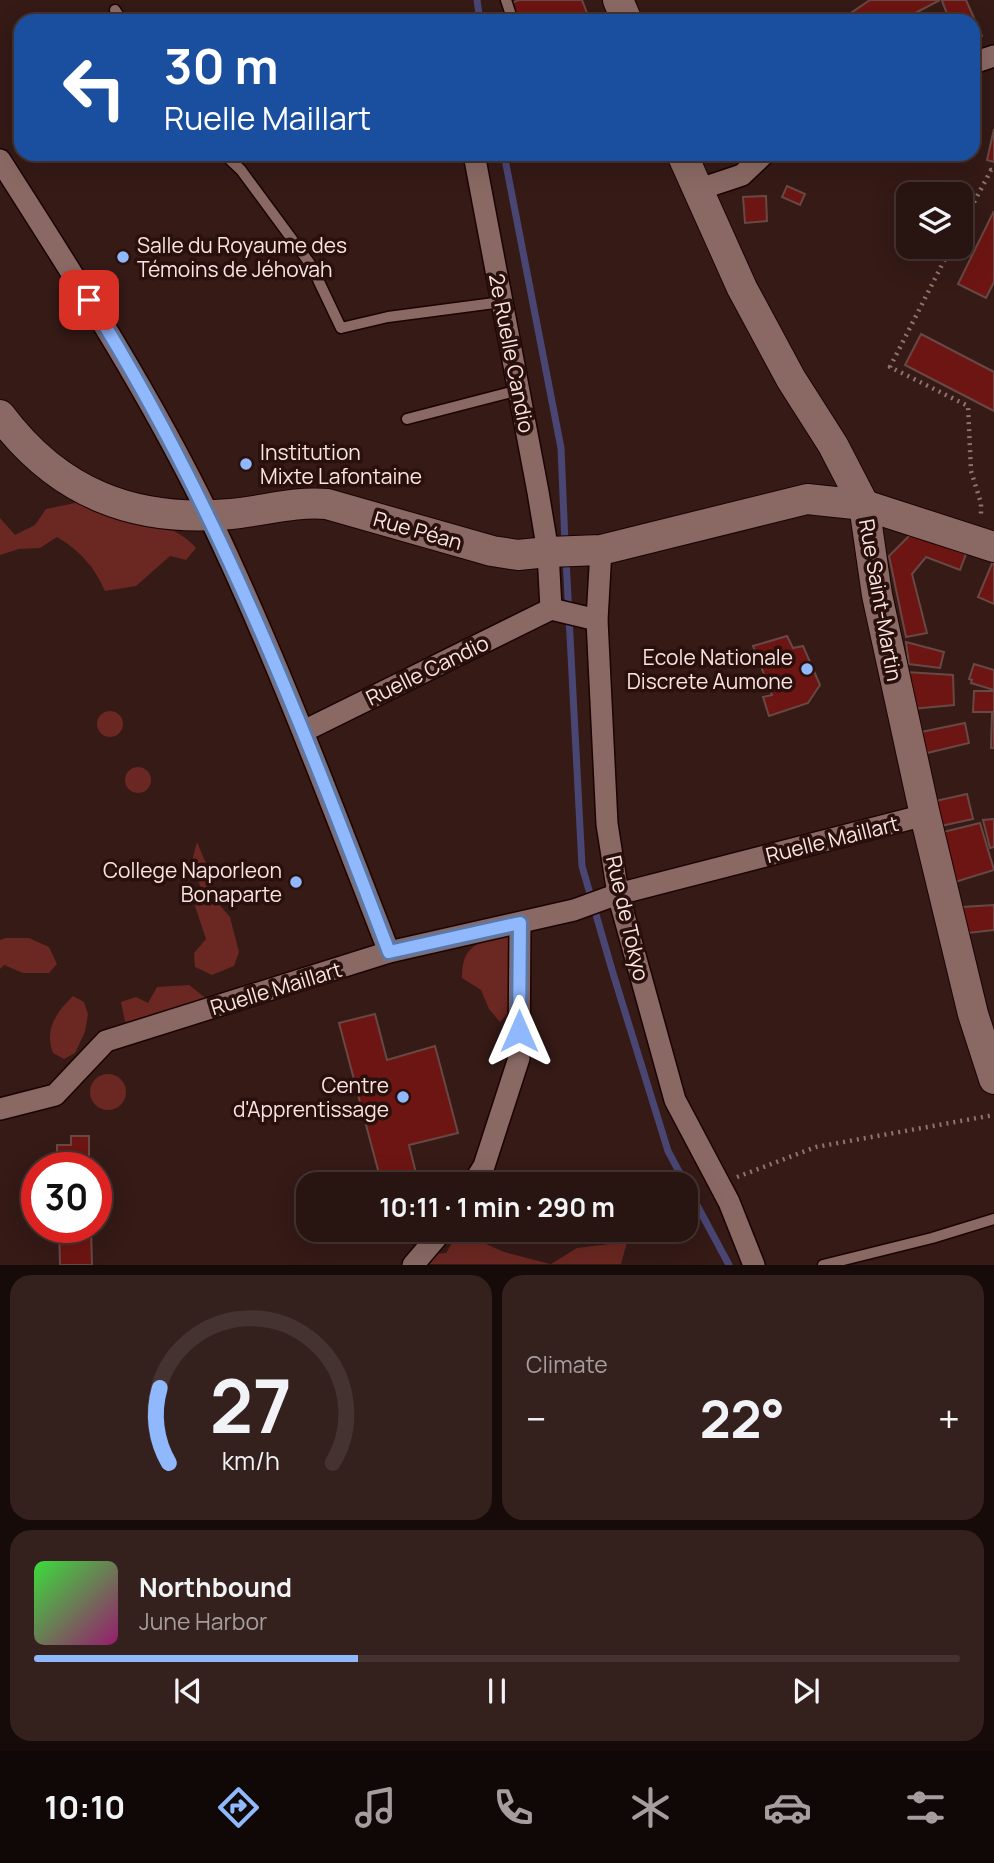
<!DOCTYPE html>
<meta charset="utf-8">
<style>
:root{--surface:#281410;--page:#34211e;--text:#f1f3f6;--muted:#a59e9f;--line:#443330;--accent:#90b8fd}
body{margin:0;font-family:Manrope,sans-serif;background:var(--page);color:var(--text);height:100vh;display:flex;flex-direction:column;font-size:26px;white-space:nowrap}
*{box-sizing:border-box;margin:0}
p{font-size:23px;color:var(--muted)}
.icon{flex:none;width:38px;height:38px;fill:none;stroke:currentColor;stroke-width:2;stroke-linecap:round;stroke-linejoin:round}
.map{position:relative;height:1265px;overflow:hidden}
.drawer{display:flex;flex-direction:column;gap:10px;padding:10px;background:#160b09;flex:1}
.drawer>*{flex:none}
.banner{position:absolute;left:14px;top:14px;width:966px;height:147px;border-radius:21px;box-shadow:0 7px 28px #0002,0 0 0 2px var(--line);background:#1a4fa0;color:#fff;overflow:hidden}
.controls{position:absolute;left:896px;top:182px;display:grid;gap:14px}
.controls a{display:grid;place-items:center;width:77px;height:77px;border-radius:14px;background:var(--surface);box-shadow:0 7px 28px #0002,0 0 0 2px var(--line);font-size:35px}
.speed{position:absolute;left:21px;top:1152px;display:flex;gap:14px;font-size:35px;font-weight:700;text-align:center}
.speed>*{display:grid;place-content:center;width:91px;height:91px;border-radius:50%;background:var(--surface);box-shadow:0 7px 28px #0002,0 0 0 2px var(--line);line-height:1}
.speed .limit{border:10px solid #d22;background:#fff;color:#111}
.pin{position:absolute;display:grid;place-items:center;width:60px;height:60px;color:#fff;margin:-30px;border-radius:14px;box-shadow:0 4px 10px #0006}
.me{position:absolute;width:77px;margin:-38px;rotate:0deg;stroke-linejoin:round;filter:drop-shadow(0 0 5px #0008)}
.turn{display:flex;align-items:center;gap:24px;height:147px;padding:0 35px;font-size:32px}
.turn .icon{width:91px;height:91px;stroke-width:2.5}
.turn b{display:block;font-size:49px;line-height:60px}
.big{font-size:52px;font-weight:700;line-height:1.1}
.drawer .tile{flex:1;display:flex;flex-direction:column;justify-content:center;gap:10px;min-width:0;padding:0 24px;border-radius:21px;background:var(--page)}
.drawer .dial{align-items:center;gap:0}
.dial svg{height:182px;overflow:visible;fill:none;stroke:var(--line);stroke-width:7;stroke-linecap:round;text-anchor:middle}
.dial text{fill:var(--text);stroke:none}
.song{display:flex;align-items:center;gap:21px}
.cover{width:84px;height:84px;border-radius:10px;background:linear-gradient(135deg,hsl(120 70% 55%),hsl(320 70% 35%))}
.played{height:7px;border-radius:4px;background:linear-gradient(90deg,var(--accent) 35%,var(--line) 35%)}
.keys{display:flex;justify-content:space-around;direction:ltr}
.heat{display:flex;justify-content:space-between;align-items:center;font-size:38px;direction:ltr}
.drawer .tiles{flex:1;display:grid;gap:10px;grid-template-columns:1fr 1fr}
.tile:last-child{grid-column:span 2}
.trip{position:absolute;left:296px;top:1172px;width:402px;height:70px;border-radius:21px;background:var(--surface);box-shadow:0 7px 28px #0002,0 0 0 2px var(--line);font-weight:700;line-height:70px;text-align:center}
.tab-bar{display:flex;height:112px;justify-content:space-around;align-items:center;background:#100806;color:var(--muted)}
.tab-bar .icon{width:49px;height:49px}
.tab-bar .on{color:var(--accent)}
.tab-bar b{font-size:32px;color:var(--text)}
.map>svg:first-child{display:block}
.green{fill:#6b2721}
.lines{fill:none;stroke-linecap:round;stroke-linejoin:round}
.stream{stroke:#4a4674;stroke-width:7}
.building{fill:#6d1512;stroke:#674844;stroke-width:2}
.lane-casing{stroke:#1b0403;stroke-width:13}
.street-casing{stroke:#1b0403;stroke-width:24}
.secondary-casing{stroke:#1b0403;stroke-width:32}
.path{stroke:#8c7470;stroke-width:4.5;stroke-dasharray:2 5;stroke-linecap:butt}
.lane{stroke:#8a6964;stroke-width:10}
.street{stroke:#8a6964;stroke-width:21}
.secondary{stroke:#8a6964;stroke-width:30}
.route-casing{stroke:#5e78a4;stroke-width:18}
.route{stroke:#90b8fd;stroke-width:12}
.poi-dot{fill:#90b8fd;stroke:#2a100d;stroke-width:2.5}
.labels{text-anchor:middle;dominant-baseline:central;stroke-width:7;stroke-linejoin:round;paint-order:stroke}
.poi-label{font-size:21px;fill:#f8e4e1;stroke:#2a100d;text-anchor:end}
.street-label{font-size:21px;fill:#f8e4e1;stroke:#2a100d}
</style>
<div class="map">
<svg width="994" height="1265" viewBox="0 0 994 1265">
<rect width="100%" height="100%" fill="#351a16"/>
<g class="green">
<path d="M85,501C117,511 176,523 196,548L186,560L170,556L136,586L105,591C94,566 80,551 57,537L40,548L19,549L0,555V518L15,535L35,525L46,509Z"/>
<circle cx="110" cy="724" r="13"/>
<circle cx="138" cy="780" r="13"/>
<path d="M197,842L210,873L217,902L230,917L239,952L234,966L212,975L195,967L194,953L206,939L195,906L200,886L192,861Z"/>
<path d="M502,936L513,938L512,1008L500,1022L489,1009L481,990L462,978C462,948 474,943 502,936Z"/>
<path d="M5,938H29L49,947L57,964L49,973H23L4,965L0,969V940Z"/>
<path d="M189,985L207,999L160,1016L125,1022L121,1002L136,997L148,1003L157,987Z"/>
<path d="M73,996L84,1002L88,1014L85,1032L75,1053L64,1059L53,1053C44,1029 56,1013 73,996Z"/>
<circle cx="108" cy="1092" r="18"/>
<path d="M459,1232L504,1252L550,1264H423V1255L446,1253Z"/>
<path d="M627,1242L621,1264H551L577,1248Z"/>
</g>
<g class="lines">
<g class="stream">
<path d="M477,0L480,21"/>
<path d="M504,154L561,448L565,543"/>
<path d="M566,559L582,866L612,970L668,1151L729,1265"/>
</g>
</g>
<g class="building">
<path d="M519,0H582L590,21H518L511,3Z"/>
<path d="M870,0H940L900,21H839Z"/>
<path d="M944,0H966L982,36L973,40V21H950L942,1Z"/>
<path d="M973,81L980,101L973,103Z"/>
<path d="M994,129V162L987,160Z"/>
<path d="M787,186L805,194L800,205L782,197Z"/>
<path d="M766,196L767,221L745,223L743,197Z"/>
<path d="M994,211V282L986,298L958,284Z"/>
<path d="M921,334L994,372V411L905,365Z"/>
<path d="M911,534L966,554L960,570L926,557L912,574L927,633L906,637L889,556Z"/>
<path d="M994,559V604L978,597Z"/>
<path d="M787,636L793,648L803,646L820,685L808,703L769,716L763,697L772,695L753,646Z"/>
<path d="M906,642L944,652L940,668L909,664Z"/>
<path d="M974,664L994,670V690L971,683L972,680L969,679Z"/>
<path d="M906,672L953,675L954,705L912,709Z"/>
<path d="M974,691H994V712H973Z"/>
<path d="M992,713H994V748H991Z"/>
<path d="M965,723L969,743L927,753L921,732Z"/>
<path d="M967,794L973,819L936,827L931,802Z"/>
<path d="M994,819V847L990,848L983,820Z"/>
<path d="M980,823L994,870L955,882L939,833Z"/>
<path d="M994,905V930L968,933L962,907Z"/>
<path d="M375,1014L387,1060L435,1046L458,1133L409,1145L419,1185H382L339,1023Z"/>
<path d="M71,1136H89V1167H57V1145H71Z"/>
<path d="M59,1227H91L92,1265H60Z"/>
</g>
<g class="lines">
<g class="lane-casing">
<g id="lane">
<path d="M506,0L513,21"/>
<path d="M115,10L122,21"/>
<path d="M224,154L241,170L311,265L341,328L388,317L502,302"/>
<path d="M407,419L519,390"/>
<path d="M823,1265L932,1238L994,1219"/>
</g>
</g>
<g class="street-casing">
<g id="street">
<path d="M973,63L994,56"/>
<path d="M474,154L538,492L548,552L551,609"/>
<path d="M0,160C74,276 149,392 209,516C277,658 332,806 389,952"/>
<path d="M697,190L742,175L764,154"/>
<path d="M601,550L597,620L607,824L618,894L675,1100L729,1202L754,1265"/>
<path d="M551,609L597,620"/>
<path d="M304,731L551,609"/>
<path d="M0,1109L55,1095L106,1041L389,952L574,910L618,894L925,815"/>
<path d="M472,1185L484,1166L519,1058L520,923"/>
<path d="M413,1265L443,1230"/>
</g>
</g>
<g class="secondary-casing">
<g id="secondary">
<path d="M618,0L627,21"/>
<path d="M682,154L742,288L791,379L833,445L864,505L877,595L925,815L973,1014L994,1079"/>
<path d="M0,415C58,493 134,523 231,514C264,511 294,501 327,504L492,551L518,555L548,552L601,550L807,499L864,505L994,547"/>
</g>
</g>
<g class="path">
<path d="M961,227L991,170L994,171"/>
<path d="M951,247L890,367L968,406L971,471L981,503V517"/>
<path d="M737,1177L816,1147L994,1115"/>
</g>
<use href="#lane" class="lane"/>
<use href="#street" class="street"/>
<use href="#secondary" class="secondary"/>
</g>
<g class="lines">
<g class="route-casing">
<path id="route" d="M89,300C217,503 304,729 389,952L520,923L519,1031"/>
</g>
<use href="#route" class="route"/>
</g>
<g class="poi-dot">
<circle cx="123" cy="257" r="7"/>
<circle cx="246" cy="464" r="7"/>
<circle cx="807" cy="669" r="7"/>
<circle cx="296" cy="882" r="7"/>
<circle cx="403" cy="1097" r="7"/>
</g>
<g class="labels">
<g class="poi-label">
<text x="137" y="245" text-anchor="start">Salle du Royaume des<tspan x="137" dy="24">Témoins de Jéhovah</tspan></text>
<text x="260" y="452" text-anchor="start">Institution<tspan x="260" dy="24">Mixte Lafontaine</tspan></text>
<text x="793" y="657">Ecole Nationale<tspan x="793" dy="24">Discrete Aumone</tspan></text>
<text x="282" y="870">College Naporleon<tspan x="282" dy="24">Bonaparte</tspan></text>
<text x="389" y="1085">Centre<tspan x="389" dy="24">d'Apprentissage</tspan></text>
</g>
<g class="street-label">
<text transform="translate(512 353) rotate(79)">2e Ruelle Candio</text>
<text transform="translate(418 530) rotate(16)">Rue Péan</text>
<text transform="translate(881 600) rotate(80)">Rue Saint-Martin</text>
<text transform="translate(427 670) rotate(-26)">Ruelle Candio</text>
<text transform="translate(832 839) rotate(-14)">Ruelle Maillart</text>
<text transform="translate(628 918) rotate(77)">Rue de Tokyo</text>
<text transform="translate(276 988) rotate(-17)">Ruelle Maillart</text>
</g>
</g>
</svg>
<div class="controls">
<a><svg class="icon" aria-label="layers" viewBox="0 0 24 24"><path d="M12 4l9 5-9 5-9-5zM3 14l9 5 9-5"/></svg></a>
</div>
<div class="speed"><div class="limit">30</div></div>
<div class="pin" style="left:89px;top:300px;background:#d93025"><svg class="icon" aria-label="arrive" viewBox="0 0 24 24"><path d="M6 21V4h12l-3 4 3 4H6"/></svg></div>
<svg class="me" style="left:519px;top:1031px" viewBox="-20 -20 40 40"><path d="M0-17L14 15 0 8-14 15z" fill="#90b8fd" stroke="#fff" stroke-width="4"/></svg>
<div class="trip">10:11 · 1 min · 290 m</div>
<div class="banner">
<div class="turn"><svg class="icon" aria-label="left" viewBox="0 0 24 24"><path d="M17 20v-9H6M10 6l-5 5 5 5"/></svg><div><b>30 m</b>Ruelle Maillart</div></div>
</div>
</div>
<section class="drawer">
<div class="tiles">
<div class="tile dial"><svg viewBox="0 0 100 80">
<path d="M14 69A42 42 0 1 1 86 69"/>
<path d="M14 69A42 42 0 0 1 10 36" stroke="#90b8fd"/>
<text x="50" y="56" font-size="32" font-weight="700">27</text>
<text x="50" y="72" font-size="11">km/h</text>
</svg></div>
<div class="tile"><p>Climate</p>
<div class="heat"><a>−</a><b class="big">22°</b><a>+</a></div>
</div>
<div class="tile">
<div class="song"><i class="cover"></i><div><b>Northbound</b><p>June Harbor</p></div></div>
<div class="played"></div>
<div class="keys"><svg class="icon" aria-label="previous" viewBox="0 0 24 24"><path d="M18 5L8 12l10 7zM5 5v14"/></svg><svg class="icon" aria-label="pause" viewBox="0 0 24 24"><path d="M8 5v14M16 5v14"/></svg><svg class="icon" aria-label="next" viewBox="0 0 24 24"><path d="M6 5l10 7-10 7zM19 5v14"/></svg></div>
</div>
</div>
</section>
<nav class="tab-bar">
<b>10:10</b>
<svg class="icon on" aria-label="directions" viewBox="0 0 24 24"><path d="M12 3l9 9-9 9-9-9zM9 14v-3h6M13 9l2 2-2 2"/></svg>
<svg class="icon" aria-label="music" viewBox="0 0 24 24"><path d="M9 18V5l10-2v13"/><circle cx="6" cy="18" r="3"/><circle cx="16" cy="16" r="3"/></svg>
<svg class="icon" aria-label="phone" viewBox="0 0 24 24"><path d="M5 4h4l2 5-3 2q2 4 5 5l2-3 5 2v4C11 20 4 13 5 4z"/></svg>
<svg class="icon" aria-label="climate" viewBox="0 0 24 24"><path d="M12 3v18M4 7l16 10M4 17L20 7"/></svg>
<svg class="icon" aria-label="car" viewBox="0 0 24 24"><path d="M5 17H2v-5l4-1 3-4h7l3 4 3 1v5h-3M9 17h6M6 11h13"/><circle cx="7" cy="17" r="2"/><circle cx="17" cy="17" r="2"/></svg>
<svg class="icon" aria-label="filters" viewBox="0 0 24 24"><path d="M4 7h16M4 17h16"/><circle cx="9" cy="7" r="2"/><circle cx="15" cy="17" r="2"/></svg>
</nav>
